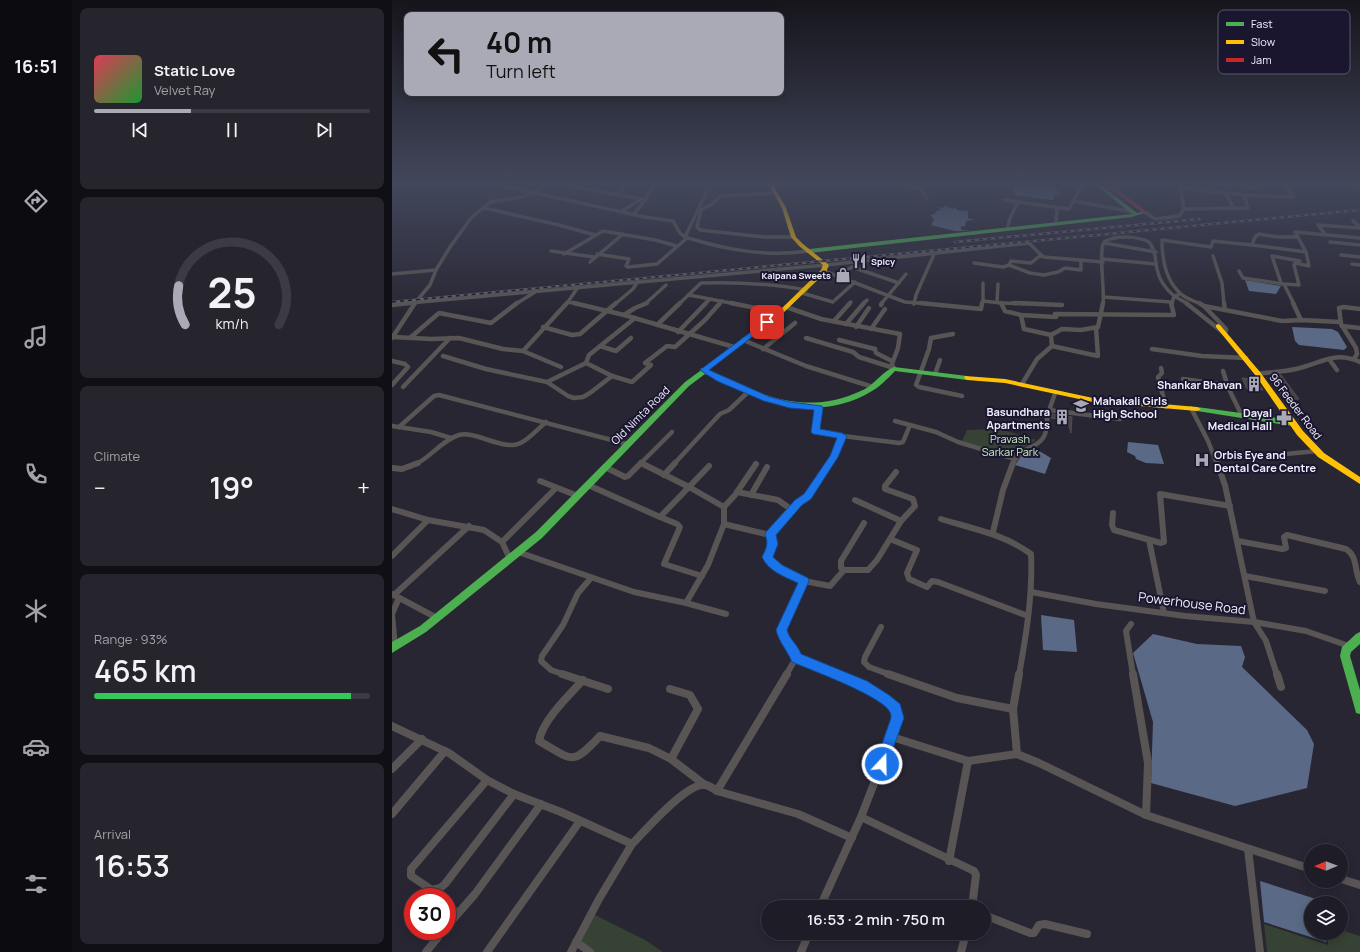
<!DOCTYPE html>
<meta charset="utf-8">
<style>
:root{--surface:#1e1c26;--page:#26252e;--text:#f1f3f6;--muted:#a1a1a7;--line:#3c3a43;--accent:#aaa9b6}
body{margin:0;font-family:Manrope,sans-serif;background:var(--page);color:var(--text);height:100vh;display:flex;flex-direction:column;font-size:15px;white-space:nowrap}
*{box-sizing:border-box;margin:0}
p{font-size:13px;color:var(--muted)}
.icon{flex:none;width:22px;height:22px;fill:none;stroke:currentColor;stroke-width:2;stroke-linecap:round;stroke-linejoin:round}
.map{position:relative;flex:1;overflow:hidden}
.sheet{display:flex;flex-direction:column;gap:8px;padding:8px;background:#100f15;width:320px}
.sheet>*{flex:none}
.guide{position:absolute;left:12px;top:12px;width:380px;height:84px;border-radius:8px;box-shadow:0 2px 10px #0003,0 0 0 1px var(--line);background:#aaa9b6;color:#111;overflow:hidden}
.needle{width:26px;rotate:269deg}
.fabs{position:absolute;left:912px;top:844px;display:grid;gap:8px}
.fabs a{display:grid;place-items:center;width:44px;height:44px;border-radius:50%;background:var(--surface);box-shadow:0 2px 10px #0003,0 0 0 1px var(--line);font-size:20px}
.speed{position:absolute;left:12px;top:888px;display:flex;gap:8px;font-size:20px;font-weight:700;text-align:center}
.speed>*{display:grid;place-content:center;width:52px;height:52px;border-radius:50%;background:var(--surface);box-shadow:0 2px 10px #0003,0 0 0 1px var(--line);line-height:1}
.speed .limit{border:6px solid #d22;background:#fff;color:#111}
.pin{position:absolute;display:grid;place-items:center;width:34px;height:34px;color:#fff;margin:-17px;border-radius:8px;box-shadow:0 2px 6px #0006}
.me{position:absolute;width:44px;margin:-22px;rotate:21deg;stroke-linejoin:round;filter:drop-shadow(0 0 3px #0008)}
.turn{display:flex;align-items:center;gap:14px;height:84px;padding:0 16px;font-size:18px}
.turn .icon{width:52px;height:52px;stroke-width:2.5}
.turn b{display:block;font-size:28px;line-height:34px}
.big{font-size:30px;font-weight:600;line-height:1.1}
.sheet .tile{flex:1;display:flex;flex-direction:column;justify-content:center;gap:6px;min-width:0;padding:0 14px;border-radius:8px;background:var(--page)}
.sheet .dial{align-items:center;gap:0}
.dial svg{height:104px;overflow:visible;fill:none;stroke:var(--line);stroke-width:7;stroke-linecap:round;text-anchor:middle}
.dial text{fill:var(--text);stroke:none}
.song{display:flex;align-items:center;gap:12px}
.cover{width:48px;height:48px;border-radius:6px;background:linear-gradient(135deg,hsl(350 70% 55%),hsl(130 70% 35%))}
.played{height:4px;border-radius:2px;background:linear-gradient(90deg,var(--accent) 35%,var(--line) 35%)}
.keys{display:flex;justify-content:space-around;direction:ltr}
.heat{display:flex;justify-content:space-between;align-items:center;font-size:22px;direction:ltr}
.charge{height:6px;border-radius:3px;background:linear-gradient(90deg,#34c759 93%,var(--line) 0)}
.trip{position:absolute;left:369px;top:900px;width:230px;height:40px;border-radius:20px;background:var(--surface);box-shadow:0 2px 10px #0003,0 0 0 1px var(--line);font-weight:600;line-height:40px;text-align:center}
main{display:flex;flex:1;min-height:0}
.tab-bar{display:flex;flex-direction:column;width:72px;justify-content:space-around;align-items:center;background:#0c0b0f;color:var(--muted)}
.tab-bar .icon{width:28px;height:28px}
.tab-bar .current{color:var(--accent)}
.tab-bar b{font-size:18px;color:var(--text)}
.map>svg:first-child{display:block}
.green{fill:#364233}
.water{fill:#5a6a86}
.building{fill:#494247;stroke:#524c50}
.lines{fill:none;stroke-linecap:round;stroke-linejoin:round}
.street-far3{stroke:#585554;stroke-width:3.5}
.street-far2{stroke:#585554;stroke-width:4.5}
.street-far1{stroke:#585554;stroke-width:6}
.street{stroke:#585554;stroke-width:8}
.fast{fill:#4caf50;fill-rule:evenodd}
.slow{fill:#ffc107;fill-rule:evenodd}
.jam{fill:#c62828;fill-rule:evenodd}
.rail-casing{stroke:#615f63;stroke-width:2.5}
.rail{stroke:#1a162f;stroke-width:1.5;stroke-dasharray:4;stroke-linecap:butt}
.route{fill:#1a73e8;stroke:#114b97}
.labels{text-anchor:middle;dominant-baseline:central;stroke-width:4;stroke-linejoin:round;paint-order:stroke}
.far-poi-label{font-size:9px;font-weight:bold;fill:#f0effd;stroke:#1a162f;text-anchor:start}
.poi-label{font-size:11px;font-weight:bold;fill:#f0effd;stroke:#1a162f;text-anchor:end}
.street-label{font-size:11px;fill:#f0effd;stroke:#1a162f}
.park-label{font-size:11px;fill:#c7edba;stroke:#1a162f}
.near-street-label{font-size:13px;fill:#f0effd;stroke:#1a162f}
.key{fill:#1a162f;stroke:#5a576d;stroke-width:1}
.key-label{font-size:11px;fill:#f0effd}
</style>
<main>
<nav class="tab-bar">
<b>16:51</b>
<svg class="icon current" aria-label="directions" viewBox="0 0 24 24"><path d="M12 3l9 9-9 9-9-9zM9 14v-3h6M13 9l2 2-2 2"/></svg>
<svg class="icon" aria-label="music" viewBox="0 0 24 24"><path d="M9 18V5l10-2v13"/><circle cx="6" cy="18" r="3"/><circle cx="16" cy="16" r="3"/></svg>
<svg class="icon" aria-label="phone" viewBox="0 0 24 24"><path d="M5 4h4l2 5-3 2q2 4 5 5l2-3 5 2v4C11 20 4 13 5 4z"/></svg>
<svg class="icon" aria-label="climate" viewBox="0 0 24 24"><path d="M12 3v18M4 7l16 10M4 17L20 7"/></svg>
<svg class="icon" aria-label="car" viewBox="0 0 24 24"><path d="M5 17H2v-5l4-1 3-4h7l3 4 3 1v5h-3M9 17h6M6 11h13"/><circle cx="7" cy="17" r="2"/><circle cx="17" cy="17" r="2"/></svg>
<svg class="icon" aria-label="filters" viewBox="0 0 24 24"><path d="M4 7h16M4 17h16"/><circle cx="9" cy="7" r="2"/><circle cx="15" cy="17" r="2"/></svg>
</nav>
<section class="sheet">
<div class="tile">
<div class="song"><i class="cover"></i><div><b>Static Love</b><p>Velvet Ray</p></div></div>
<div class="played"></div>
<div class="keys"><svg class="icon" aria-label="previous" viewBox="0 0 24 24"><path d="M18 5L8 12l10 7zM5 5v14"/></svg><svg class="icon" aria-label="pause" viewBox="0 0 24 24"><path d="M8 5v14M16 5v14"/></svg><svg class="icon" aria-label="next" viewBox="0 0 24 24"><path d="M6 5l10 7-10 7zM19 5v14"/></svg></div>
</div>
<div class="tile dial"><svg viewBox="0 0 100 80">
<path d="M14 69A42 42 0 1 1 86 69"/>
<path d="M14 69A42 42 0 0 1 9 39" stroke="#aaa9b6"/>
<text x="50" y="56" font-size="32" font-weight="700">25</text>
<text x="50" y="72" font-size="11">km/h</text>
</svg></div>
<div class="tile"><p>Climate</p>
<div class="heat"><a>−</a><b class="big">19°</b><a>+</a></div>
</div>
<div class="tile"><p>Range · 93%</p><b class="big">465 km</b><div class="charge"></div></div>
<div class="tile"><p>Arrival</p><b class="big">16:53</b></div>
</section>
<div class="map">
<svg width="968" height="952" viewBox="0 0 968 952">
<rect width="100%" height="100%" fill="#282633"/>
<g class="green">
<path d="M602,427L644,440L629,449L623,457L570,441L575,430L599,429Z"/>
<path d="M201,914L253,940L271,952H201L184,942Z"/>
<path d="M872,924L936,945V933H949V930L968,936V952H875Z"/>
</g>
<g class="water">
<path d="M624,185L659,187L668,192L667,194L663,195L661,200L623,195L621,189Z"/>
<path d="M554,206L561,209L563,207L565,210L576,211V218L583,220L574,221L573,226L568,227L570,230L578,231H563L539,225L542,219L538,215L543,214L544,211L549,210L544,207L549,208Z"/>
<path d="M853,280L889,286L884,294L857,291Z"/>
<path d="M900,327L940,329L946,332L955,347L952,350L907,345L903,341Z"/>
<path d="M736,442L766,445L772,464L754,463L744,459L743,456L735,452Z"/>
<path d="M637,445L659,458L653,474L623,465Z"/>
<path d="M649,615L682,620L685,652L651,650Z"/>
<path d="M761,634L805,644L849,646L853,657L850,667L915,730L922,744L915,788L843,806L759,783L761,722L741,653Z"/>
<path d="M868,881L930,901V903H919V933H933L934,942L872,922Z"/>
</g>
<g class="building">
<path d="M889,375L907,399H893L876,377Z"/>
<path d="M850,378L863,379L871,390L855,389Z"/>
<path d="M660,414L680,417L679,433L675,420L659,418Z"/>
</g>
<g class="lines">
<g class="street-far3">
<path d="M96,183L253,217L281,221L288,233L293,237C334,250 374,257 417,251"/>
<path d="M164,183L227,195"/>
<path d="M232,183L227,195L253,200"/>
<path d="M386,183L505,184L526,188L531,192L535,199"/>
<path d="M815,183L817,191"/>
<path d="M826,183L867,188L870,183"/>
<path d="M950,183L959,184L968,189"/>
<path d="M788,188L853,195L901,197L892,183"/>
<path d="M383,193L329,196L320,204L309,210L305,227L308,230L373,237H402"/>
<path d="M834,193L842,209"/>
<path d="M612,200L677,209L691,183"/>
<path d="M682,201L741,212"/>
<path d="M92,208L167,225L203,235"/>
<path d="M792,209L856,208L852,195"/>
<path d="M230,211L249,199"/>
<path d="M753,212L763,219L787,216L792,209L788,183"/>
<path d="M242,214L253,200L262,183"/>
<path d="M961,221L968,227"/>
<path d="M664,222L665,208"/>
<path d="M616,226L618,218L626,202"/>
<path d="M903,232L968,238"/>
<path d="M933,234L926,225L968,228"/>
<path d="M293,237L315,191L323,183"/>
<path d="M938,242L968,245"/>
<path d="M712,243L764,252"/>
<path d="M860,245L914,252"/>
<path d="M159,251L202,257"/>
<path d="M172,254L211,231L263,240L285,246"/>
<path d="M205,254L237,259L234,266L236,267L265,264L295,238"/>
<path d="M949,255L968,257"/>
<path d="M821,256L830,283L832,304"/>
<path d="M710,259L764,264"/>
<path d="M198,262L231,234"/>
<path d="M582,263L611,267L617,265L638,273L652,275L666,272L673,268L689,270V260"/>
<path d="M960,264L968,265"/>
<path d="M617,265L619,261L639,263L649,255L652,257L711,262"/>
<path d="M432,271L513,302L539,304"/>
<path d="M847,271L851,278L891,284"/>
<path d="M0,274L44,270"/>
<path d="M446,276L460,267L507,283"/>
<path d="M591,283V301"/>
<path d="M889,283L880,256L908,261"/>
<path d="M186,287L176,302L186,304"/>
<path d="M410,293L441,302"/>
<path d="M297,295L344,304"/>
<path d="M712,297L779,302"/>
<path d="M443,300L463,282"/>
<path d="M605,302L606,284"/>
<path d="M609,303L651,304"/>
<path d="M7,304L434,265L637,243L649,255"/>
<path d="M22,304L38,285L44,270L58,247L79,218L98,202L131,197L158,183"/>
<path d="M124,304L143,292"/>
<path d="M174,304L176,302"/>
<path d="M223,304L241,289L246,281"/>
<path d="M253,304L274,285"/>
<path d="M287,304L309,283C346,282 377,283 414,290"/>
<path d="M313,304L318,299"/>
<path d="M327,304L330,301"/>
<path d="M457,304L459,302"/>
<path d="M471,304L475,300"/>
<path d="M489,304L514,274"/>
<path d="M522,304L524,295L543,252"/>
<path d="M590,304L591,301L609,303L610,304"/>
<path d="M711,304C713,289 706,252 712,242C723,235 746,236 757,242C764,250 763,260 765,269C767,280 774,289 782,296L786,295"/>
<path d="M780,304L782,296L796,304"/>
<path d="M809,304C803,301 794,299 789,294C774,281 770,260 770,240L819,247L821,241L860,245L863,237L867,234L885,237H906"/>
<path d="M902,304L892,284L907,285L902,265L903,263L917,266L914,252L903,232"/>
</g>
<g class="street-far2">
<path d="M182,303L232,315L342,347"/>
<path d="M339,303L388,313"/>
<path d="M528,303L589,309L590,303"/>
<path d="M609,303L613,311L629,315L664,317L663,314L782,315L779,303"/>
<path d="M621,303L670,305"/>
<path d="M794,303L833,334L834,329L812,306L807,303"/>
<path d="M832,303L833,310"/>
<path d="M901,303L909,320"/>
<path d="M0,305L18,303"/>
<path d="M489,305L490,303"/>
<path d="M812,306L890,321L909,320L948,322"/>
<path d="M394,307L429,319L508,334L506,348L500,364L502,369"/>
<path d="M232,315L243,308L255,303"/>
<path d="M629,315L632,329L659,335"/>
<path d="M243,318L197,355L194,363L220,376L240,382L259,365L253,363L275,346L283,347L313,320L328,303"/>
<path d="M442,321L458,303"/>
<path d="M454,324L472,303"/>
<path d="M265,325L288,303"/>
<path d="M950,326L968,328"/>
<path d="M151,327L180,335L188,334L224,303"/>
<path d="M464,327L477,308"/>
<path d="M479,329L493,309"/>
<path d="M286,332L314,303"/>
<path d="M561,334L539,338L537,349L524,385L527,387L570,396"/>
<path d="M1,337L40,339L67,338L111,349L131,351L175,303"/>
<path d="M19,337L47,313L99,323L125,303"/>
<path d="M0,338L23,303"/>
<path d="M414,338L461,352L467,357L502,368"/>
<path d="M351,340L414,366L481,387"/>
<path d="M447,340L483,349L484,353L500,361"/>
<path d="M208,346L224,351L239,338"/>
<path d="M660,346L706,356L704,328"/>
<path d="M371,349L403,323"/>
<path d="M760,349L810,356L854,358"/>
<path d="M131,351L169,367"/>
<path d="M51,356L94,369L155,382L176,396L182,398L191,397L198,393L220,376"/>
<path d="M937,359L945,370"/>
<path d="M962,359L965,354L964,348L949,324L947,308L952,307L968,309"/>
<path d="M0,361L13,364L16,367L0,385"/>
<path d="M769,368L770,373L766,377L774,407"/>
<path d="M831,371L836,387L850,416"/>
<path d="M543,374L548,360"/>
<path d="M866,374C879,372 891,372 904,369C928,364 942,350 968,362"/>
<path d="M791,379L827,384L836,387"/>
<path d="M155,382L194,363"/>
<path d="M630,384L645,359L660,346L659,335L670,329L689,330L706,327L711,303"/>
<path d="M11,387L58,338"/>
<path d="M427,408L423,430L427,433L507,443L511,442L518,425"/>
<path d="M799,408L816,441L825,464"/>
<path d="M657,410L728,419"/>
<path d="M503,421L544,432L566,442L623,459"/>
<path d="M0,426L39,432L59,438"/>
<path d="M7,427L42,396L47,395L235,444"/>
<path d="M821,453L874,456L925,451"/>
<path d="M249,463L280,432"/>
<path d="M24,464C39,457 50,440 67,435C73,433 81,435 87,437C126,450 125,449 154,422"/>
<path d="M248,464H251"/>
<path d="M282,464L328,414L337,410L356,392"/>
<path d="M437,464L451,436"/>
<path d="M621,464C628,446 643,450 651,438C656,432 654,421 656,414C658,407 661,400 663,393"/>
</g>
<g class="street-far1">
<path d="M249,463L297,487L317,466"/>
<path d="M825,463L833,485L862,622L874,641L885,675"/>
<path d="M213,467L233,477L236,476L249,463"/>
<path d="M0,468L10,469L26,463"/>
<path d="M272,475L283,463"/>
<path d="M148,481L186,496"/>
<path d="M196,485L268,517L297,487L332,507V524L378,535L381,540L376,554L377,561L386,568L412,581"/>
<path d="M345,492L386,500L400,510L409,501L415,498L438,463"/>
<path d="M359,495L375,467"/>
<path d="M463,500L509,521"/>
<path d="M332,507L343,495L364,464"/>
<path d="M0,509L36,520L92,530L110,542L118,559"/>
<path d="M721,513L720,525L722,530L769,543L772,542L768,494L838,506"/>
<path d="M268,517L285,524L288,527L272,564L310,576"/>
<path d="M549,519C581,529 612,534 639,554C641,594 634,636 627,675"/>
<path d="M601,532L611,490L621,463"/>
<path d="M378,535L400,510"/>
<path d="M498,539L525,550L515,573L517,579L535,587L540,581L546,582L636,616"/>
<path d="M757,540L772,613"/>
<path d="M846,541L890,549L894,548L892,537L895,535L954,549C966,556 962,571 968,582"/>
<path d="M110,542L162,490"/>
<path d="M126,552L242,592L294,603L334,614"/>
<path d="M0,556L36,520"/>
<path d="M452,570L449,568V561L472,523"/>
<path d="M853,576L933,591"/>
<path d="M639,592L704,604L793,616L862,622L914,631L957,646"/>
<path d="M0,594L45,618"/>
<path d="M2,595L77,526"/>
<path d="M294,603L316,565L332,524"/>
<path d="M739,624L734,631L741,675"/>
<path d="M489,627L473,657L472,662L477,667L499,675"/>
<path d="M3,647L0,614L7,598"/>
<path d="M404,658L447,675"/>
<path d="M173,675L159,670L149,661L150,656L171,625L186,593L199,578"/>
<path d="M394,675L404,658C401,647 391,640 389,629L412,581L438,586L452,570H476L485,560L509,521L523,506L521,499L493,489V486L504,472"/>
</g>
<g class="street">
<path d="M170,674L216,689"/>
<path d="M445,674C460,680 504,697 505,716C506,723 502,730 500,737"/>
<path d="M496,674L565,698L621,709"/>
<path d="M741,674L756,763L754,815"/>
<path d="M885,674L889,687"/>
<path d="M191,680C177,695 150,721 147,741C181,760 179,767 208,736L257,748L279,759L313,785"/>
<path d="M278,689L298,695L306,709L279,759"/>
<path d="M0,726L57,753L95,780L122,794L169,812L240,844C253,831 296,781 314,785C318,786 322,789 325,791L395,674"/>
<path d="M625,754L647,763L754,815L919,869"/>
<path d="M0,769L30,739"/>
<path d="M95,780L19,869V876L40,890L48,888L53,884L122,794"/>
<path d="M325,791L406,814L460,838"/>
<path d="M0,814L53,751"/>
<path d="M469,817L582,871L584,875L580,907"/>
<path d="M856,849L868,952"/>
<path d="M557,861L576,761"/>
<path d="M949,879L968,885"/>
<path d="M45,890L51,897"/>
<path d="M55,902L65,914"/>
<path d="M428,907L469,817L500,737L576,761L625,754L621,709L627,674"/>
<path d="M592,915L638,933H642L647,925L653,924L695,934"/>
<path d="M55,926L83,894L149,804"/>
<path d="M184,942L198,952"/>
<path d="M34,952L51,931"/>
<path d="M95,952L188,821"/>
<path d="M179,952L207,899L240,844"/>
<path d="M409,952L417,933"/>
<path d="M569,952L574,933"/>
</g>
<g class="fast">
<path d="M701,183H706L745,213L753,211L755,212L740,217L417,253L414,251L417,249L740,214Z"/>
<path d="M351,339L353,340V342L317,370C369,396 414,417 471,390C482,385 492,370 502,367L575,376L578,378L575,380L503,371C496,378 489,386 480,391C424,425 365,401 313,374L297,386L150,538L34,632L0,653V642L28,626L144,532L293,382L308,371L309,368H311Z"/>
<path d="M802,407H805L901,420L905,423L901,426L805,411L801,409Z"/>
<path d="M968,632V644L959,652L958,656L968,690V714L964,713L963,709L948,656L950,647L964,634Z"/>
</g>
<g class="slow">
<path d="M376,183H380L394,208L404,237L411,244L437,265L434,272L390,314L351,343L349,342V340L386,312L429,270L431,265L407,246L399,237L390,208Z"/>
<path d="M826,324L828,325L868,372L911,431L932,453L968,477V484L926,457L905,435L864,376L824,327V325Z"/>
<path d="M573,376L613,379L701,398L805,407L809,409L805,411L701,402L613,383L575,380L572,378Z"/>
</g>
<path class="jam" d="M711,183H716L755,212L751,213Z"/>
<g class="rail-casing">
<g id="rail">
<path d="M563,242L808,219"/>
<path d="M0,302L968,210"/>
</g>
</g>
<use href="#rail" class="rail"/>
</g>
<linearGradient id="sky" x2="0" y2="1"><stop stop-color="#16151c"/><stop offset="0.58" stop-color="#42475b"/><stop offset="1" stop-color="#42475b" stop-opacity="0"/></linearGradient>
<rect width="968" height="316" fill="url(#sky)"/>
<path class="route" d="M375,320L379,322L377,324L317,370L378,397L398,402L430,406L431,408L428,429L450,433L455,436L446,457L419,499L410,505L384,535L386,544L381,557L390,565L416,578L417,581L395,630C397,639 406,645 409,654L475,681L497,695L508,704L512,718L494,768L490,770L485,768L483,764L499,718C499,716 499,714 498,712C490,696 419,670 400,662C395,650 387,642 384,630L406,583C393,577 376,571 370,557C374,549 377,543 373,535L374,532L403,500L412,494L438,456L445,438L421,434L419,432L422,410L398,408L372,401L325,381L308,370Z"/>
<defs>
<g id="restaurant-bare" transform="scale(1.2)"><path d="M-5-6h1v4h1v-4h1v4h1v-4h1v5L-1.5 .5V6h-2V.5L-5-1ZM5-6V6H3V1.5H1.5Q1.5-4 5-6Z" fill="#aaa9b6" stroke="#1a162f" stroke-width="2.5" paint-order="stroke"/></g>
<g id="shop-bare" transform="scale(1.2)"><path d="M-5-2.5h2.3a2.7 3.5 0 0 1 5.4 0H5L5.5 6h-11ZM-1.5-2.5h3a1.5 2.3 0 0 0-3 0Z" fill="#aaa9b6" stroke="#1a162f" stroke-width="2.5" paint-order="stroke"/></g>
<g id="building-bare" transform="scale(1.2)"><path d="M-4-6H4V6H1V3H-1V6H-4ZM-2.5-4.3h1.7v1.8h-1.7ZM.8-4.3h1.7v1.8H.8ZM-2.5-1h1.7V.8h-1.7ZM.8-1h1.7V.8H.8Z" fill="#aaa9b6" stroke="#1a162f" stroke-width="2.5" paint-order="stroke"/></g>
<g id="school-bare" transform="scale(1.2)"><path d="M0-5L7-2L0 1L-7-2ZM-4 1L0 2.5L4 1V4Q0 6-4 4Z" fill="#aaa9b6" stroke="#1a162f" stroke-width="2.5" paint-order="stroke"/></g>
<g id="pharmacy-bare" transform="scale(1.2)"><path d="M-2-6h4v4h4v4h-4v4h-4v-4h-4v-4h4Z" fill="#aaa9b6" stroke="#1a162f" stroke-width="2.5" paint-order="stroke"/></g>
<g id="hospital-bare" transform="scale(1.2)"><path d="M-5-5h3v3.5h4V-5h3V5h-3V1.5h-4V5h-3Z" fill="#aaa9b6" stroke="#1a162f" stroke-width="2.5" paint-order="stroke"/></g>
</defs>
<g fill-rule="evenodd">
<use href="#restaurant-bare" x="467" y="261"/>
<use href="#shop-bare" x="451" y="275"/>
<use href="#building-bare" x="862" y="384"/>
<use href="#school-bare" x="689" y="406"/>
<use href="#building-bare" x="670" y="417"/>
<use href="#pharmacy-bare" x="892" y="418"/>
<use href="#hospital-bare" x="810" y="460"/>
</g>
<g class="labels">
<g class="far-poi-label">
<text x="479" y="261">Spicy</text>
<text x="439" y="275" text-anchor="end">Kalpana Sweets</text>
</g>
<g class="poi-label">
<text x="850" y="384">Shankar Bhavan</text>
<text x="701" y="400" text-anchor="start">Mahakali Girls<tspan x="701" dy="13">High School</tspan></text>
<text x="658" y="411">Basundhara<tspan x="658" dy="13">Apartments</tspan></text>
<text x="880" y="412">Dayal<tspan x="880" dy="13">Medical Hall</tspan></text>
<text x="822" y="454" text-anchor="start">Orbis Eye and<tspan x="822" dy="13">Dental Care Centre</tspan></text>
</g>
<g class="street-label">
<text transform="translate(904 406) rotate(53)">96 Feeder Road</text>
<text transform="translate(248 415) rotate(-45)">Old Nimta Road</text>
</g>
<g class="park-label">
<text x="618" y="438">Pravash<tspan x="618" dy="13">Sarkar Park</tspan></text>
</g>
<g class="near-street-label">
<text transform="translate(800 603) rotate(7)">Powerhouse Road</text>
</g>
</g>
<rect x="826" y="10" width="132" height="64" rx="6" class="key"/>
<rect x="834" y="22" width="18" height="4" fill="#4caf50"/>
<rect x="834" y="40" width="18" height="4" fill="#ffc107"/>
<rect x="834" y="58" width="18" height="4" fill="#c62828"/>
<g class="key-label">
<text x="859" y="28">Fast</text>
<text x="859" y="46">Slow</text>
<text x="859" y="64">Jam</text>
</g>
</svg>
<div class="fabs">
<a><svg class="needle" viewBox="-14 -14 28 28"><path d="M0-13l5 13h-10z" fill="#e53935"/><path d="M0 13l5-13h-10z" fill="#a1a1a7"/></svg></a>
<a><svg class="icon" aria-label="layers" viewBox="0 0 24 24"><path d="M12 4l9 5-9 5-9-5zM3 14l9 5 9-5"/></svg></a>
</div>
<div class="speed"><div class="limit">30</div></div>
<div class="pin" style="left:375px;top:322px;background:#d93025"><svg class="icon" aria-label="arrive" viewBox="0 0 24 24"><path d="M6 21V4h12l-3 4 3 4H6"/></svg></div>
<svg class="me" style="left:490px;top:764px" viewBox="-20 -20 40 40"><circle r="17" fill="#1a73e8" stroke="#fff" stroke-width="3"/><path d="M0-11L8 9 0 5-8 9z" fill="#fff"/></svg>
<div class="trip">16:53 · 2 min · 750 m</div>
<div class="guide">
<div class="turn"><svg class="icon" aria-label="left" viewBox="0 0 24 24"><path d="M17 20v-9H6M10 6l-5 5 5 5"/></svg><div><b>40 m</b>Turn left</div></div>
</div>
</div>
</main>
